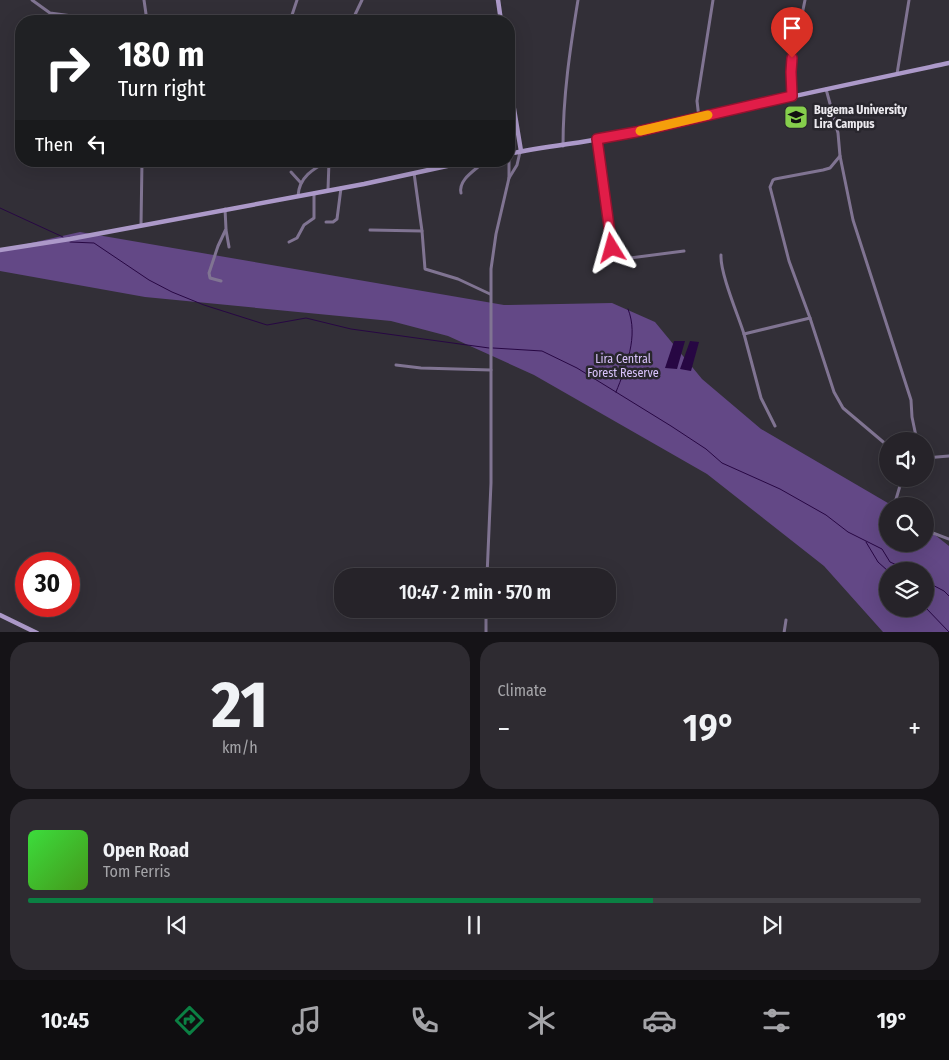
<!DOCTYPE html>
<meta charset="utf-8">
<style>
:root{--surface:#262329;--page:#2e2b31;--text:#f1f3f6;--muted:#a4a4a8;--line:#424046;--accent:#0b8043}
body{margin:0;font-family:"Fira Sans Condensed",sans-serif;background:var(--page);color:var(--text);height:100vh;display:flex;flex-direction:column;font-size:19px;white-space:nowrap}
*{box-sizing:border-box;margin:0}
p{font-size:16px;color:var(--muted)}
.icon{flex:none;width:28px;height:28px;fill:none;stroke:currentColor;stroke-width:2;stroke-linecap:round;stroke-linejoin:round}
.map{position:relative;height:632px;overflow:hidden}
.side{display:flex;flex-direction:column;gap:10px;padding:10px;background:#151317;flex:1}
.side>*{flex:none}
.banner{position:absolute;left:15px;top:15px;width:500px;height:152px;border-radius:20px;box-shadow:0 5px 20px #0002,0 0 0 1px var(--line);background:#202124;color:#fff;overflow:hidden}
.fabs{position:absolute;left:879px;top:432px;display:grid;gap:10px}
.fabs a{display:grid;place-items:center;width:55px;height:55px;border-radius:50%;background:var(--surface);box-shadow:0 5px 20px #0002,0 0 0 1px var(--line);font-size:25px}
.speed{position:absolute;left:15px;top:552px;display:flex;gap:10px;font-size:25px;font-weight:700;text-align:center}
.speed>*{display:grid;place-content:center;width:65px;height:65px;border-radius:50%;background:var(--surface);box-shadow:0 5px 20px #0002,0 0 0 1px var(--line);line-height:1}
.speed .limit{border:8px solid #d22;background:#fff;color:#111}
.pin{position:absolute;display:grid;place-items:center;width:42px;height:42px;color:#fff;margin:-51px -21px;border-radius:50% 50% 50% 0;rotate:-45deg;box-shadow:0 0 5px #0007}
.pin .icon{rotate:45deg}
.me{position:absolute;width:55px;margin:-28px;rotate:352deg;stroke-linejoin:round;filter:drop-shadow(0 0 4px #0008)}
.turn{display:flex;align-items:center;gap:18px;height:105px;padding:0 20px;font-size:22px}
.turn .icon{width:65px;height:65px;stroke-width:2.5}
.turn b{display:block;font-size:35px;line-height:42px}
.then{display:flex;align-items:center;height:48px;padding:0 20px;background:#0003;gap:10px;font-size:19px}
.big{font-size:38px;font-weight:600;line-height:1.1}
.side .card{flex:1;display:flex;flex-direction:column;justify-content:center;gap:8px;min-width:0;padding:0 18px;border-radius:20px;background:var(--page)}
.side .dial{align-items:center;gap:0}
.dial b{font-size:65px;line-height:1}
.song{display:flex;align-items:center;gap:15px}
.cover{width:60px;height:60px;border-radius:8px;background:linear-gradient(135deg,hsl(120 70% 55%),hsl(100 70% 35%))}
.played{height:5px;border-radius:2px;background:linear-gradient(90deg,var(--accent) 70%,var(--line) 70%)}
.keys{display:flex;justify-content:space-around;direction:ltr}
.heat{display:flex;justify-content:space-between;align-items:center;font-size:28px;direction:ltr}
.side .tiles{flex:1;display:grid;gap:10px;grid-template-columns:1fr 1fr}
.card:last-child{grid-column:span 2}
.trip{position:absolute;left:334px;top:568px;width:282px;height:50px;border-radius:20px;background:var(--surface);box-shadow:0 5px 20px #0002,0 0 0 1px var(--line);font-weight:600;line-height:50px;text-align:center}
.dock{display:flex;height:80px;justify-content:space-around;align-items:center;background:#0f0e10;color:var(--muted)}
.dock .icon{width:35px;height:35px}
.dock .on{color:var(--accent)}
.dock b{font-size:22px;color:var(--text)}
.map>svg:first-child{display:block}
.green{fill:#634886;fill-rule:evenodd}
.water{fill:#270743}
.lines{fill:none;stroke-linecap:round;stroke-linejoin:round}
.stream{stroke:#270743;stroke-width:1}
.street{stroke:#807492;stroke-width:3}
.secondary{stroke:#ac99c9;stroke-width:4.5}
.route-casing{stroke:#92132f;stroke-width:12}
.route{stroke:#e11d48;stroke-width:9}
.slow{stroke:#f59e0b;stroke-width:9}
.labels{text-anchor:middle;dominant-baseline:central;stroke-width:5;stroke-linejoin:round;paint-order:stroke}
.poi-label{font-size:12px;font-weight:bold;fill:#eceaef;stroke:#28262d;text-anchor:start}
.park-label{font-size:12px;fill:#d9c3fb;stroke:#28262d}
</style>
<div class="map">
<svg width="949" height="633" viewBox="0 0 949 633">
<rect width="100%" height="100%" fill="#322f37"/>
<path class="green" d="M80,232L504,305L612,303L655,322L702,379L761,429L893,506H888V544H925V527L949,546V632H883L824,566L707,474L534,375L448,336L391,321L145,297L0,271V250ZM888,571H925V609H888Z"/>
<g class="water">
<path d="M674,341H685L677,369L665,368Z"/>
<path d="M690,341L699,342L691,371L680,369Z"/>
</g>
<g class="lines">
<g class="stream">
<path d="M0,208L63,237"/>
<path d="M70,242L94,243L149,280L172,292L204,305L267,325L306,318L351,329L489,348"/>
<path d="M493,348L542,351L577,368L671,426L706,449L722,463L780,489L826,515L848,532L882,549L890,562L910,571"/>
<path d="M616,392C626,367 639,336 628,309"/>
<path d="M866,542L878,562L888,571"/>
<path d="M925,581L944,591L949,596"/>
<path d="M925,607L949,632"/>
</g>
<g class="street">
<path d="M32,0L50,13L109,21"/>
<path d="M144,0L147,21"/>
<path d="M290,21L297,0"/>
<path d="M352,21L362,0"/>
<path d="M897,74L909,0"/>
<path d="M826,89L838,133L840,156L853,220L911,400L912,417L917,441"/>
<path d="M792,96L791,69L805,0"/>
<path d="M699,118L697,101L713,0"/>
<path d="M597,139L612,247L620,254L630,258L684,251"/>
<path d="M563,146C563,96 570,49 578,0"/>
<path d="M840,156L830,168L823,170L775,179L773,180L770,187L789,261L810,318L834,392L843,408L888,446"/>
<path d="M291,172L301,183"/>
<path d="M414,173L422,231L425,269L458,279L490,294"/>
<path d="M509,178L517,165L520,152"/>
<path d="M328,190L329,161"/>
<path d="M461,193C458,179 476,170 485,161"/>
<path d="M298,196C299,177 313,169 328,161"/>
<path d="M326,222H333L337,219L341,188"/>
<path d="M141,225L142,161"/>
<path d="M226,230L229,247"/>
<path d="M370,230L422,231"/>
<path d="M289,242L297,238L304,225L314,218V193"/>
<path d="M721,255C720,273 738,315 744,334"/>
<path d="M221,281L210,278L209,273L218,246L226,229L225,209"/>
<path d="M396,365L421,368L491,370"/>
<path d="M775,426L761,398L744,334L810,318"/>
<path d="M925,458L949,456"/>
<path d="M894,506L902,479"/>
<path d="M925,530L949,539"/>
<path d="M487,576L491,483V269L496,234L509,178V154"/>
<path d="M486,633V609"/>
<path d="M784,633L786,620"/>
</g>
<g class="secondary">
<path d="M498,0L501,21"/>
<path d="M509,79L521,151"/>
<path d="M509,154C551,145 594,142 636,132C740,107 845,85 949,63"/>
<path d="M0,250L70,239L364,184L470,161"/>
<path d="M0,615L37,633"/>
</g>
</g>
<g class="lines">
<g class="route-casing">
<path id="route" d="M612,248L597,139L636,132L792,96L791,72L792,58"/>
</g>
<use href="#route" class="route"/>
<path class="slow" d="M640,131L708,115"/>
</g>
<defs>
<g id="university-square" transform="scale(1.25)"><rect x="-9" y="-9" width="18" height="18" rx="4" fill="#86cf4c" stroke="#28262d"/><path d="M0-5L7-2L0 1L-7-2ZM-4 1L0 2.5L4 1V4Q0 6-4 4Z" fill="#111"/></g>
</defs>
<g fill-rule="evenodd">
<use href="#university-square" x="796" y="117"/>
</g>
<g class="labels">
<g class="poi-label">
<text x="814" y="110">Bugema University<tspan x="814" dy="14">Lira Campus</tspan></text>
</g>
<g class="park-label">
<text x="623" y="359">Lira Central<tspan x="623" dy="14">Forest Reserve</tspan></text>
</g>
</g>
</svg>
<div class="fabs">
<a><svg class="icon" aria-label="sound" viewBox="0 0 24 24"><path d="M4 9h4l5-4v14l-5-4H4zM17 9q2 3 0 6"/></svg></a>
<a><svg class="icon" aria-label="search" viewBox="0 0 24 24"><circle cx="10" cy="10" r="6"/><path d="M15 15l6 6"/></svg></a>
<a><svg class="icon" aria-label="layers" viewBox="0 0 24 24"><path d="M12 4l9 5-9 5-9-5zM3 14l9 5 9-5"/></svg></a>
</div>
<div class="speed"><div class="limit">30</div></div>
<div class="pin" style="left:792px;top:58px;background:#d93025"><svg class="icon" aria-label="arrive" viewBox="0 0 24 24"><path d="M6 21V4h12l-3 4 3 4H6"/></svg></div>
<svg class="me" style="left:612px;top:248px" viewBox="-20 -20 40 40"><path d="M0-17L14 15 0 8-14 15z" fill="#e11d48" stroke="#fff" stroke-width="4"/></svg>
<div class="trip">10:47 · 2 min · 570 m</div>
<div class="banner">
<div class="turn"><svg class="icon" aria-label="right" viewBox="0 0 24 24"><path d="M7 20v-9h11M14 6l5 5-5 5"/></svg><div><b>180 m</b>Turn right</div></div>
<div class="then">Then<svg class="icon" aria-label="left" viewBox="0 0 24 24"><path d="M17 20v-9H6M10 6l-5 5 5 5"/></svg></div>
</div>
</div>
<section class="side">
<div class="tiles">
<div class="card dial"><b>21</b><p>km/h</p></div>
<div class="card"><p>Climate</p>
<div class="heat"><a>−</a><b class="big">19°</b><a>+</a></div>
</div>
<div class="card">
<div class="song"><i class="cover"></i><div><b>Open Road</b><p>Tom Ferris</p></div></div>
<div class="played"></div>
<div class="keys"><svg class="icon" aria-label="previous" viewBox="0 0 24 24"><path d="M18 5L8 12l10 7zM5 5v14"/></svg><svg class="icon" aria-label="pause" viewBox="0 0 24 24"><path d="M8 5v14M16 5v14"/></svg><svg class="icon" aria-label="next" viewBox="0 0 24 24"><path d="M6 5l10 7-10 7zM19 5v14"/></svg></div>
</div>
</div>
</section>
<nav class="dock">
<b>10:45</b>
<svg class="icon on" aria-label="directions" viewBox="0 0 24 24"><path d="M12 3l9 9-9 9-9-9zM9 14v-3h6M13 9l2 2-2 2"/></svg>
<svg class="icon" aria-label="music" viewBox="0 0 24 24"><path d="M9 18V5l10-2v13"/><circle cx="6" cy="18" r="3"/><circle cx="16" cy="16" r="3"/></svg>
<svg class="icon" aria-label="phone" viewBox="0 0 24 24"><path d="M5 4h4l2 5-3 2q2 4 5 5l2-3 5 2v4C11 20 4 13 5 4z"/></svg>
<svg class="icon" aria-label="climate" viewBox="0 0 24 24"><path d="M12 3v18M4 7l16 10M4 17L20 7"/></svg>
<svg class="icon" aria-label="car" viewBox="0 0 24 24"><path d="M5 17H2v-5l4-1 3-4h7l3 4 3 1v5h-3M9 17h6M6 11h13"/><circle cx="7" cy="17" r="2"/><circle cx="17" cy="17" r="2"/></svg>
<svg class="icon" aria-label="filters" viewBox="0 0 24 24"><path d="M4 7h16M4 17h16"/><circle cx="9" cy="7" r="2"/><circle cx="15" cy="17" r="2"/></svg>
<b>19°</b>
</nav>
